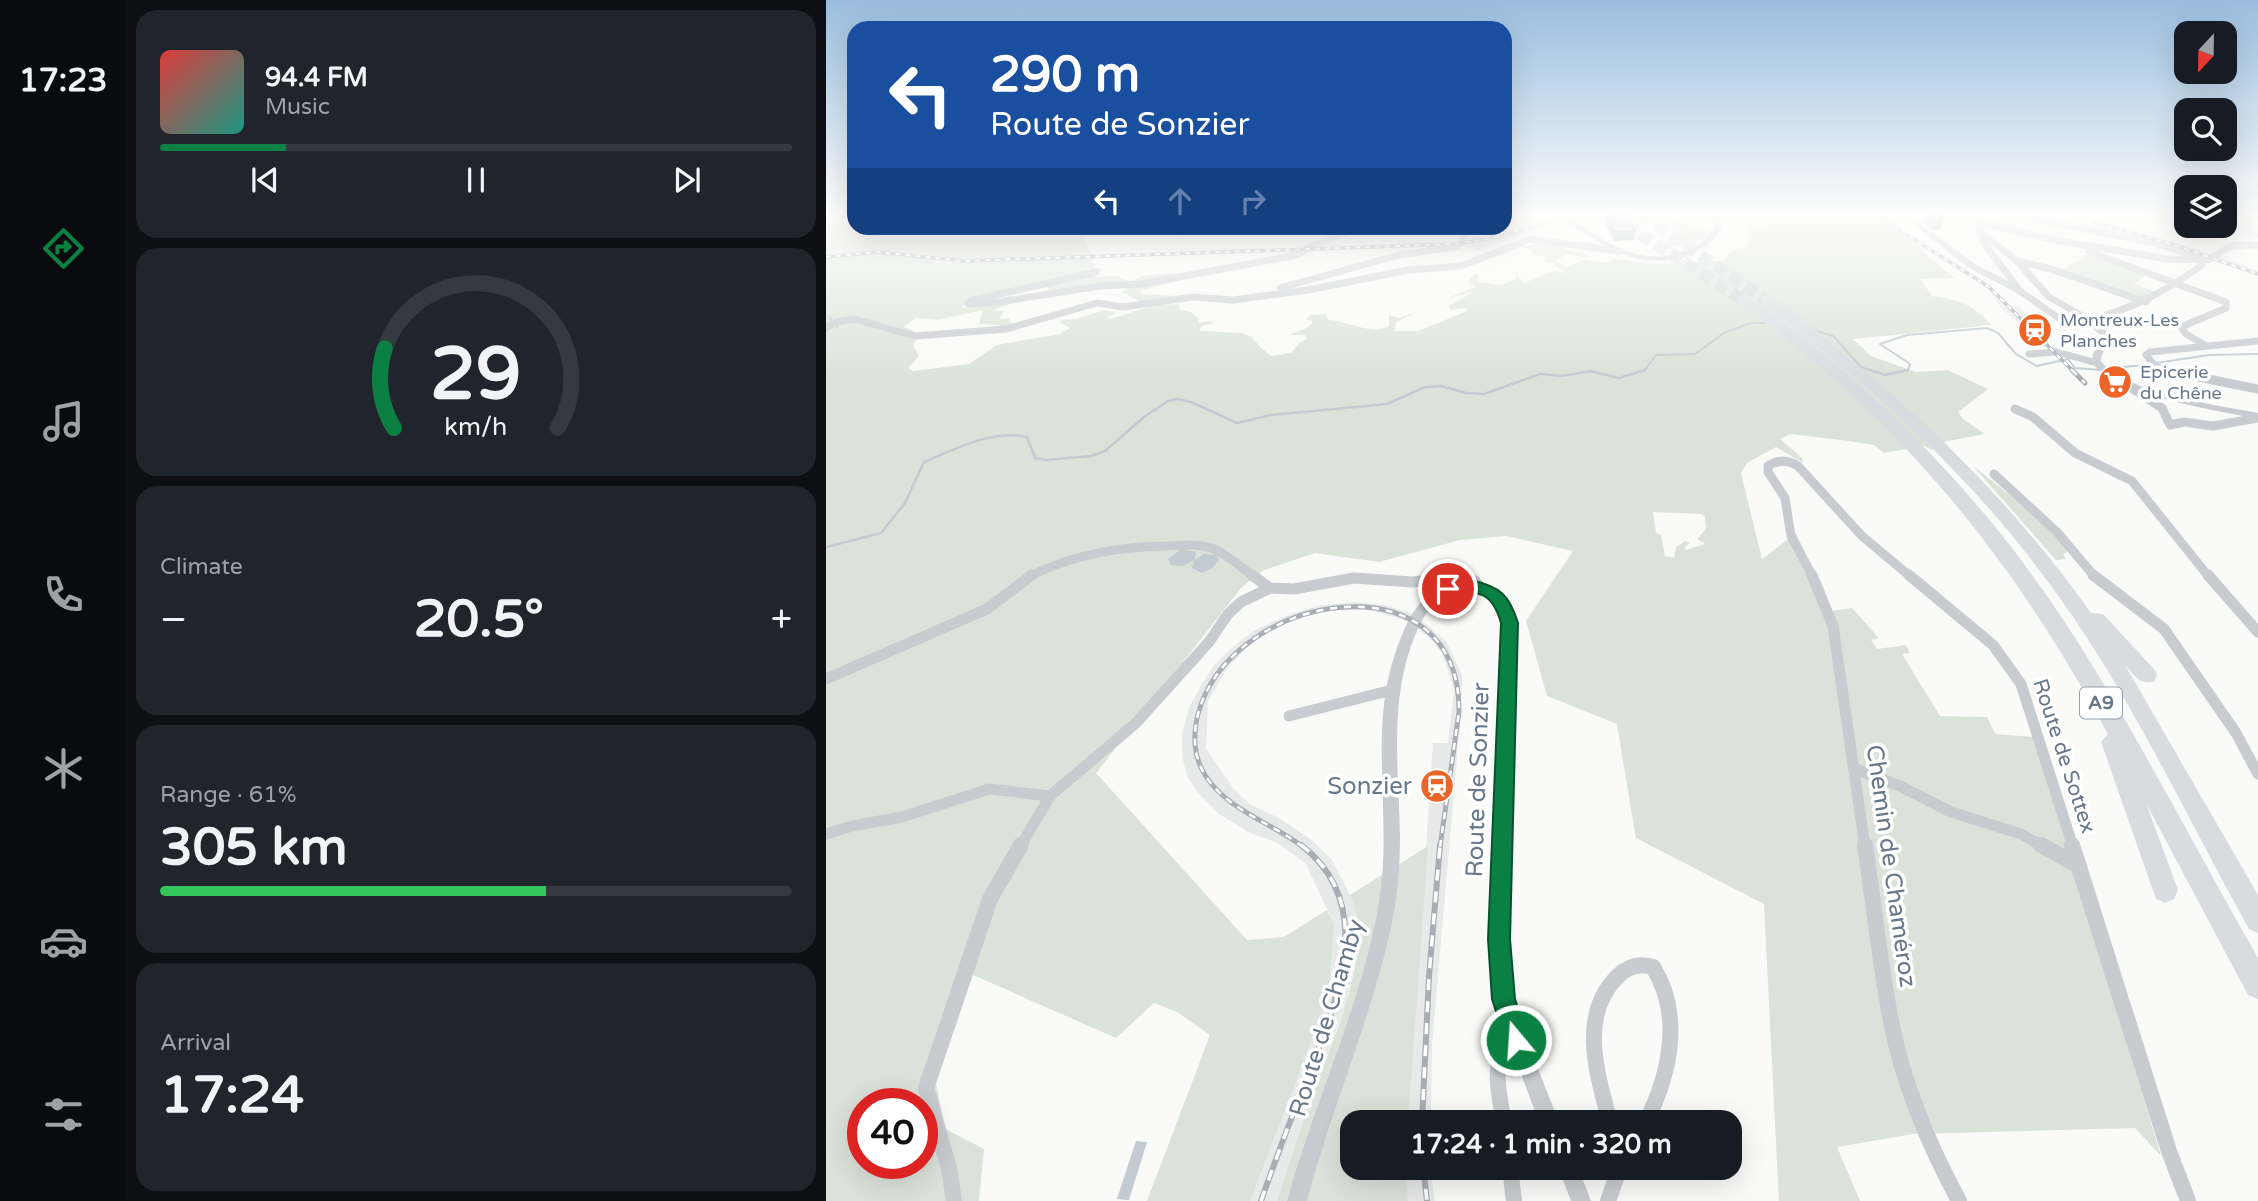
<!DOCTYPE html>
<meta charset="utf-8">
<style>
:root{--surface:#171b24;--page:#20242c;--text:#f1f3f6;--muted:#9ea1a6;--line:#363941;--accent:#0b8043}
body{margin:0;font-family:"Varela Round",sans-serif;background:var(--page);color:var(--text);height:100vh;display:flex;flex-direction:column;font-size:26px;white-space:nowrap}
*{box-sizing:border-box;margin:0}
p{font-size:23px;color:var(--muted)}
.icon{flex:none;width:38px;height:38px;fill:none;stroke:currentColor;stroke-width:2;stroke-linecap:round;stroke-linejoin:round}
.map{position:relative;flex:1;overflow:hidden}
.sheet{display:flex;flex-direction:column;gap:10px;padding:10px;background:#0d0f14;width:700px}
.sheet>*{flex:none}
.hud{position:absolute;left:21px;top:21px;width:665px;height:214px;border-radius:21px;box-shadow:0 7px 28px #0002;background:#1a4fa0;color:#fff;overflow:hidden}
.needle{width:46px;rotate:202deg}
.controls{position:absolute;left:1348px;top:21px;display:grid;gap:14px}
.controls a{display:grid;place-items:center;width:63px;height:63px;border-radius:14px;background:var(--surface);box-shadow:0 7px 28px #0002;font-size:35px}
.speed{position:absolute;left:21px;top:1088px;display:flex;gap:14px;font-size:35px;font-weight:700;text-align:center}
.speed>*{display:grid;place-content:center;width:91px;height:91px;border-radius:50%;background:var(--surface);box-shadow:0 7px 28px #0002;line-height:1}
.speed .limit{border:10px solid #d22;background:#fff;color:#111}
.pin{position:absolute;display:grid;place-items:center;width:60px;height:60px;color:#fff;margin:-30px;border:4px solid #fff;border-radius:50%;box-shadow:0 2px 7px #0007}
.me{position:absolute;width:77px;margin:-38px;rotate:342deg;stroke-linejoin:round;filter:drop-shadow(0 0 5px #0008)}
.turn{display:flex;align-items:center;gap:24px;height:147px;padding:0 28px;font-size:32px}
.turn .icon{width:91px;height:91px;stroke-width:2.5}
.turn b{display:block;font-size:49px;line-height:60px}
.lanes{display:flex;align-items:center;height:66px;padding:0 28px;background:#0003;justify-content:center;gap:35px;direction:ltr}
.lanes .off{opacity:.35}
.big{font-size:52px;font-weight:700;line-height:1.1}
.sheet .tile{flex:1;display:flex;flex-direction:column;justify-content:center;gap:10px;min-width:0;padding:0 24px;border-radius:21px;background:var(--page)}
.sheet .dial{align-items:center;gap:0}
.dial svg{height:182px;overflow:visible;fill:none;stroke:var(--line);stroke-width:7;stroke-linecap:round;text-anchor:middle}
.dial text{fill:var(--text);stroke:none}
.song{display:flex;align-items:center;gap:21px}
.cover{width:84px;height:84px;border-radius:10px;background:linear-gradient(135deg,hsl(0 70% 55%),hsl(170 70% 35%))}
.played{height:7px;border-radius:4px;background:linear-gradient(90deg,var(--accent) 20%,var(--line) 20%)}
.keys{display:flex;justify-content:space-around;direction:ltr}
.heat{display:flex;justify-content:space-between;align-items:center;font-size:38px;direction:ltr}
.charge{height:10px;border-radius:5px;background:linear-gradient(90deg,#34c759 61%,var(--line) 0)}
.trip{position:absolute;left:514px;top:1110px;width:402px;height:70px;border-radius:21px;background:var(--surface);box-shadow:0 7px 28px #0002;font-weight:700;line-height:70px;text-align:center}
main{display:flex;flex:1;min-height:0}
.dock{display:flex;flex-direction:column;width:126px;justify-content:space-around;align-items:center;background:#090b0e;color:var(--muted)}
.dock .icon{width:49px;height:49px}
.dock .selected{color:var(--accent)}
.dock b{font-size:32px;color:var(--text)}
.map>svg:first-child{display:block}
.built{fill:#e8e9e9}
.green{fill:#dbe2d9;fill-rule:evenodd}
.water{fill:#c2cbd1}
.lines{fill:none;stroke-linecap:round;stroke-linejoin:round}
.stream-far1{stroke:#c2cbd1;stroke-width:2}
.stream{stroke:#c2cbd1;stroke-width:2.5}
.motorway-tunnel{stroke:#ced3d7;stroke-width:12;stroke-dasharray:12 6;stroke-linecap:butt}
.minor-far3{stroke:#c8cbcf;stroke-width:7}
.minor-far2{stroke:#c8cbcf;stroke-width:9}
.minor-far1{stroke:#c8cbcf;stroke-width:11}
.minor{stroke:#c8cbcf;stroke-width:16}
.tertiary{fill:#c8cbcf;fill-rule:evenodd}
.primary{fill:#d8dce0;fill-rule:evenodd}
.motorway{fill:#d8dce0;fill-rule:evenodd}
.rail-far2-casing{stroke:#a8aeb4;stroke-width:3.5}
.rail-far1-casing{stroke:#a8aeb4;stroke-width:5}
.rail-casing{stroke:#a8aeb4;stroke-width:6}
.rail-far2{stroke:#fff;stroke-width:2;stroke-dasharray:5;stroke-linecap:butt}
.rail-far1{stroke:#fff;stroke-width:2.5;stroke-dasharray:7;stroke-linecap:butt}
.rail{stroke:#fff;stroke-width:3.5;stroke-dasharray:11;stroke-linecap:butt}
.wall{fill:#969da3}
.shaded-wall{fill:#7a7f84}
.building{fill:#aeb6bd;stroke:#7a7f84;stroke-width:2}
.route{fill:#0b8043;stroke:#07532c;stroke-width:2}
.labels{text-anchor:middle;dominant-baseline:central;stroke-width:7;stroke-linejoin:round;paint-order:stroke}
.far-poi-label{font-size:18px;fill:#67788a;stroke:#fff;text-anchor:start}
.shield{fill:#fff;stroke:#95a0ad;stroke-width:2}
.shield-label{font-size:19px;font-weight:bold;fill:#67788a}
.street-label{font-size:21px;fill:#67788a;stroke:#fff}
.near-street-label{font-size:24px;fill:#67788a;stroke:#fff}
.near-poi-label{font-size:24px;fill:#67788a;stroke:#fff;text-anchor:end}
</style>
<main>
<nav class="dock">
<b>17:23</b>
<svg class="icon selected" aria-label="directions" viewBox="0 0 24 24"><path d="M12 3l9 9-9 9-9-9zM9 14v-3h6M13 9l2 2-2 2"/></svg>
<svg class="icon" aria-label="music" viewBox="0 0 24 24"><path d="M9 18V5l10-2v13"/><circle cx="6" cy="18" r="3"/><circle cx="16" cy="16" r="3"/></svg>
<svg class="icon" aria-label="phone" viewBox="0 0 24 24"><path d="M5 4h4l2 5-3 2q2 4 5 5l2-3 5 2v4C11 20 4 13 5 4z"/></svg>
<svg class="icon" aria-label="climate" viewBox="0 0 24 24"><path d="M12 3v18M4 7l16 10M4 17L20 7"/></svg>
<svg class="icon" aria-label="car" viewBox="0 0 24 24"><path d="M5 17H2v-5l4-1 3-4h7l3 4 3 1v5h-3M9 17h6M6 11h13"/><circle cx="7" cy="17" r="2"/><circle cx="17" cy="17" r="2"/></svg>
<svg class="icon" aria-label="filters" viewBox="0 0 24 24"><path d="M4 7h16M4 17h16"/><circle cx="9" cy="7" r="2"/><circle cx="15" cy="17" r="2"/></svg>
</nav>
<section class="sheet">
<div class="tile">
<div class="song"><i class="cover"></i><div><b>94.4 FM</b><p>Music</p></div></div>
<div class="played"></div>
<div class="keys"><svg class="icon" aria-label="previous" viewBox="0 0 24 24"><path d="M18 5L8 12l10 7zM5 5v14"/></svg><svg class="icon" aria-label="pause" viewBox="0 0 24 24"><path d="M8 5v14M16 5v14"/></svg><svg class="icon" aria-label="next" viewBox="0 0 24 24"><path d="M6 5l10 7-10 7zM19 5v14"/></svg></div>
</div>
<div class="tile dial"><svg viewBox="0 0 100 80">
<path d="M14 69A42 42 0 1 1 86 69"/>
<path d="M14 69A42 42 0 0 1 10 34" stroke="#0b8043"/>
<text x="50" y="56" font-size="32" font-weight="700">29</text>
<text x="50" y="72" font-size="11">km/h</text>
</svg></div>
<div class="tile"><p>Climate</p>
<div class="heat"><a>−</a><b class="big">20.5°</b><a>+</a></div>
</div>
<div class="tile"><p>Range · 61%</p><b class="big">305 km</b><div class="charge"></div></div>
<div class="tile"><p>Arrival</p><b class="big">17:24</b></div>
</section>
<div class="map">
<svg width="1432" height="1201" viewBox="0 0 1432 1201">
<rect width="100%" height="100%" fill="#fafaf8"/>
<g class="built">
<path d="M682,215L689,218L736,220L654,251L648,248L626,246L126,263L105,261L94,256L138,260L628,243L669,235L661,228H679V216Z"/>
<path d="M1047,215H1052L1156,280L1185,306H1193L1222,341L1211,340L1176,309L1160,287Z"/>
<path d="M1239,215H1252L1398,257L1432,271V275L1381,257Z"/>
<path d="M530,602L559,605L588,614L620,641L636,675L635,712L606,1045L605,1122H582L607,743H622L628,691L616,653L605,639L583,622L544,610L502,609L468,619L431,638L402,667L382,701L380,749L408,789L425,805L453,818L487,841L506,860L532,911V945L521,999L451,1201H424L508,924L480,864L452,843L424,833L393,814L374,795L362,778L356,757V733L363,708L375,685L388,665L407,647L427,631L467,613L495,605Z"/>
<path d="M581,1167H604L609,1201H582Z"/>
</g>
<g class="green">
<path d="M0,215H28V228H277L256,237L266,255L138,260L95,257L105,261L126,263L268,258L265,262L270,264L268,267L276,270L268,275L271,277L290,276L306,282L315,276L343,273L346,274L339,280H356L313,291L317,294L351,296L318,303L296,292L303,284L253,292L222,290L221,286L232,280L136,306L140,308L157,302L173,301L184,295V304L168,310L178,311L173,319L183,318L185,323L201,320C193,326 182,329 172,328L174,325L153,324L157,310L111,320L89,318L78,327L88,331L81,336L90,339L87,346L93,356L82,368L87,371L143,364L171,345L234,334L244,328L233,322L236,320L250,319L278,310L291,313L280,317L283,319C304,314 330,301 353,305L354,310L365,312L373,319L372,323L383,321L388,323L376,326L373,331L416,333L426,337C428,341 442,355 446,356L465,353L474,342L481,339L479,335H463C472,331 482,329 487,322L480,319L485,315L500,314L503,320C522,321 546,336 563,326V315L572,318L589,313L570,322L569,331H592L641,311L642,308L625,310L622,306L648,292L622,298L649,287L642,281L649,274L653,276V282L675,285L690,279V275L698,283L728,271L740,273L727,263L717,262L721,257L707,254L706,249L693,247L706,245L708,241C728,243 742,251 761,255L760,257L739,255L729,261L741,267L758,260L783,263L787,259C806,261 845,269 860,259L856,256L864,255L859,263L897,261L906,250L923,246L920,225H928L934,229L940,228L932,215H1047L1089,242L1100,255L1129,278L1094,279L1106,296C1132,299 1147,304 1165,325L1027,339L1045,356L1090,372L1122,370L1162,389L1132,412L1137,419L1159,434L1106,444V450L1098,446L1058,453L1048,445L1023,441L964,434L954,439L976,458L977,463L950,447L921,463L915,473L936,559L970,533L1005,611L1026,608L1053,638L1045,640L1051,649L1080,645L1084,653L1076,654L1114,716L1161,717L1169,734L1208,737L1335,1156L1309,1128L1087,1134L1011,1147L1034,1201H953L938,904L810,838L791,724L721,696L700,621L747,551L680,536L634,540L553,562L489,553L436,571L415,588L270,773L421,940L458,937L501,910L508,924L502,997L424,1201H321L384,1035L351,1012L328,1003L290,1038L147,975L110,1083L119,1129L158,1149L153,1201H0ZM827,512L876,514L879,517L880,529L871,539L879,544L860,550L858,548L864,543L859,541L850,547L848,558L839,556L835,535L830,533ZM37,1104H96V1164H37Z"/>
<path d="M824,215H838L847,220L855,218L854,221L883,230L880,234L884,236L870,242L869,245L863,243L854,248L857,245H845L846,249H839L837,241L851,242L856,238L850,236L851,230L841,225L847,222L831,221Z"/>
<path d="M1260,255L1320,274L1308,284L1330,292L1318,299L1235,271Z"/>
<path d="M1147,466L1211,516L1240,548L1241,552L1237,554L1240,559L1230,560Z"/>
<path d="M602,846L582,1122H527V1167H581L582,1201H451C461,1171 471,1140 481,1110C500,1055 552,949 524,895Z"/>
</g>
<g class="water">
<path d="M355,549L370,552L369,560L377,554L390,555L393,560L386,568L376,573L366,568L368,560L357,566L345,565L342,559Z"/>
<path d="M310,1141L321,1142L303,1200L291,1199Z"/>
</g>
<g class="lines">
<g class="stream-far1">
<path d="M3,317L11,327"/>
<path d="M988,330L1007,336L1035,367L1049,372"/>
<path d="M1330,363L1383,355L1432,354"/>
<path d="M1282,369L1324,364"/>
<path d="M761,372H768"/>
<path d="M813,372L819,370L830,355L869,354L898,333L925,323H940"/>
<path d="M1074,372L1082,370L1084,364L1054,344L1081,335L1161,328L1172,333L1190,354L1211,366L1242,359L1249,368L1275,370"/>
</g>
<g class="stream">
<path d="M1044,370L1059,375L1082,370"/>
<path d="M0,547L55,533L79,503L98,462C130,449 166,429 201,437L209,458L220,460L266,456L279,451L318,417L342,401L351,399L365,402L411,423L445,415L561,404L599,387L615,386L640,393L658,394L714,374L736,376L765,371L793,378L819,370"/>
</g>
<g class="motorway-tunnel">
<path d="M784,215L916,299"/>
<path d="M815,215L939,299"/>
</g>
<g class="minor-far3">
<path d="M1184,215L1325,242L1376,258"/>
<path d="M1155,223L1234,241L1341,259L1382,260L1407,245H1432"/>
<path d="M358,228L352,233L379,228"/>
<path d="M1425,233L1421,216H1432"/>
<path d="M1162,238L1157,240L1161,247L1194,291"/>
<path d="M1264,252L1400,302V308L1355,327L1360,334L1379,345"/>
<path d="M1191,261L1225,269L1320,302"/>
<path d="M270,272L148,300L142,304L173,302L274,286L315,284L471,255C488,242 511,238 530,228"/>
<path d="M454,288L573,255L628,247L635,243L642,228"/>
<path d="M1261,320C1305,310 1340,291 1376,265L1374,260"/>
<path d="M0,328L10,322L28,319L89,336L180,329L271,303L297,307L367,297L407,300L482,290L582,270L635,266L705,239L793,251"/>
<path d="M1203,354L1231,352L1271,363"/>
<path d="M1344,372L1329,366L1320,355L1324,352L1432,341"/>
</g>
<g class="minor-far2">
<path d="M1338,370L1432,389"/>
<path d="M1298,383L1336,408L1344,425L1358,422L1387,426L1432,418"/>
<path d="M1189,409L1207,417L1249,453L1306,481L1383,577"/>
<path d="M1168,474L1231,532L1269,577"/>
<path d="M202,577C246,555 290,547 339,546C356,545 372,543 388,549C402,555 416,568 428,577"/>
<path d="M987,577L965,536L959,498L942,472V466C952,459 962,460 972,466L1036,536L1085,577"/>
</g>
<g class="minor-far1">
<path d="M426,575L444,588L468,589L528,578L586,582L630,577L649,581L654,587"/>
<path d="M986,575L1007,626L1039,847"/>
<path d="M1083,575L1167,645L1195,684L1247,847"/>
<path d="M1267,575L1338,629L1410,733L1432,774"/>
<path d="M1382,575L1432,632"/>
<path d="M0,679L161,609L206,575"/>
<path d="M463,716L566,690"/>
<path d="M1027,768L1076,787L1125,812L1195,834L1218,847"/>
<path d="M0,834L26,826L76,817L163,789L224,796"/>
<path d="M194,847L224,796L310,723L383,642L402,614L415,602L444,588"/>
</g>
<g class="minor">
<path d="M1039,845C1048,905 1054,967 1066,1026C1078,1086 1104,1147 1133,1201"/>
<path d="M1215,845L1253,866"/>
<path d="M1246,845L1343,1151L1362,1201"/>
<path d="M678,1122C673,1092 662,1061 690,1040"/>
<path d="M784,1122C771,1074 752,1015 792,976C802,966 813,963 827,967C857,1015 844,1074 820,1122"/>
<path d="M684,1167L688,1201"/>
<path d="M128,1201L123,1168L100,1088L164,899L195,845"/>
<path d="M782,1201L794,1167"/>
</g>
<g class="tertiary">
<path d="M730,215H738C780,239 811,271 862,249C874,244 885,237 889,225L884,215H890L897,225C891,240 879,247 865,253C821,270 795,256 757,232C748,227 738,222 730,215Z"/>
<path d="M1076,215H1083L1149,264L1197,289L1240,319L1249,321L1255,319L1220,299L1188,263L1149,232L1151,224L1126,215H1136L1157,222L1156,229L1194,259L1226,295L1261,315L1283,333C1285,343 1275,351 1275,361C1295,392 1396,406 1432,413V419C1396,411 1281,395 1266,361L1267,354L1276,336L1260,323L1249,327L1234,323L1191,293L1143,268Z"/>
<path d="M637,582C663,581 677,592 688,614L683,966L692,1018L733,1122H713L674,1018L665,966L676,614C668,599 656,589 638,590C612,592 600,611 590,633C562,699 573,768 574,837C574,869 571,901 564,932C543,1024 505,1110 481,1201H461C488,1102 537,1002 553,902C567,820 542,733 569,654C583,614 593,590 637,582Z"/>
<path d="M732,1167H752L765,1201H745Z"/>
</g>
<g class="primary">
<path d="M1299,215L1360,218V224L1303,218Z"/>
<path d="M1398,225L1432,231V237L1383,226Z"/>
</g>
<g class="motorway">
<path d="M916,295C936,301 987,346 1006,361C1071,416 1130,477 1183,544C1281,671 1352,819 1432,958V999L1422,995L1320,803L1352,890L1348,899L1339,903L1330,899L1275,742L1282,734C1183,553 1079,425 912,302V296Z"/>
<path d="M939,295C958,301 987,328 1004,342C1103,421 1191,509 1265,613L1277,614L1328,669L1331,675L1328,681C1314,686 1308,675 1299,665L1432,895V933L1423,929C1360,816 1305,695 1228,590C1147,477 1045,385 935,302V296Z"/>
</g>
<g class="rail-far2-casing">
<g id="rail-far2">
<path d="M1050,215L1163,287L1248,372"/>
<path d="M1243,215L1345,244L1432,274"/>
<path d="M0,257L51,252L137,261L629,244L670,237L735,219"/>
</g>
</g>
<g class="rail-far1-casing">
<g id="rail-far1">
<path d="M1246,370L1259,383"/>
<path d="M477,847C446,823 401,810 379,775C367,756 367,734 372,714C405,591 635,553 633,712L614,847"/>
</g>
</g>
<g class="rail-casing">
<g id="rail">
<path d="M596,1122L603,976L614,845"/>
<path d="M597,1167L601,1201"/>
<path d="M435,1201C449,1161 464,1121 480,1081C508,1007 555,906 475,845"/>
</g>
</g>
<use href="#rail-far2" class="rail-far2"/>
<use href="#rail-far1" class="rail-far1"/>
<use href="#rail" class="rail"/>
</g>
<g class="wall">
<path d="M779,215H801L809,231L808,240L788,241L779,223Z"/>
<path d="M1100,215H1111L1115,228L1107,230L1097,222Z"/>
</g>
<path class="shaded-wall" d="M1118,219L1115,228L1107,230L1110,221Z"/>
<g class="building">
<path d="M780,215H801L809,231L788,232Z"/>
<path d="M1102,215H1111L1118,219L1110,221Z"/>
</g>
<linearGradient id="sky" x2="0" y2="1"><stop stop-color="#99bddf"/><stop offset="0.56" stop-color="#fdfdfc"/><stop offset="1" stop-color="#fdfdfc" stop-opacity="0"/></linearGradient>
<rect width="1432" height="383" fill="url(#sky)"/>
<path class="route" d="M645,580C674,587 683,594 692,623L684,939L689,999L702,1040L699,1048L690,1052L682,1048L666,999L662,939L675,623C666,591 652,590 622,595L614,589L616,585Z"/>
<defs>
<g id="station-disc" transform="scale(1.75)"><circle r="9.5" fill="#ec6526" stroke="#fff"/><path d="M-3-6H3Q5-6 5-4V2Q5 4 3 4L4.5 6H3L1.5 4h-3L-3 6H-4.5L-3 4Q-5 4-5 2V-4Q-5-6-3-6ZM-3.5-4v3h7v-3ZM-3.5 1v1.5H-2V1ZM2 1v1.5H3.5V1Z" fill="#fff"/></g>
<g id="supermarket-disc" transform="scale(1.75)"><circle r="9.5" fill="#ec6526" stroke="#fff"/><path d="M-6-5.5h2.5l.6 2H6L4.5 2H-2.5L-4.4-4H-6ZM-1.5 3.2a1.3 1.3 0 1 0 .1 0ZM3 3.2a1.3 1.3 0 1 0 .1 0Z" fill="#fff"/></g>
</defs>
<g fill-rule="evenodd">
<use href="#station-disc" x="1209" y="330"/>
<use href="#supermarket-disc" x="1289" y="382"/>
<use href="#station-disc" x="611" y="786"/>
</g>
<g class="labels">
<g class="far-poi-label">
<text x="1234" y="320">Montreux-Les<tspan x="1234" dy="21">Planches</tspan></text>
<text x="1314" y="372">Epicerie<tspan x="1314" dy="21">du Chêne</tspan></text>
</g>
<rect class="shield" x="1254" y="687.5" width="42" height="31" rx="5"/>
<g class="shield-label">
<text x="1275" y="703">A9</text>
</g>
<g class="street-label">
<text transform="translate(1238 756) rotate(72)">Route de Sottex</text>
</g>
<g class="near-street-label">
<text transform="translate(652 780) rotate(-88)">Route de Sonzier</text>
<text transform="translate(1065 866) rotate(82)">Chemin de Chaméroz</text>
<text transform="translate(501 1018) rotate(-73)">Route de Chamby</text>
</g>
<g class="near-poi-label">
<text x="586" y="786">Sonzier</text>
</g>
</g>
</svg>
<div class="controls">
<a><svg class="needle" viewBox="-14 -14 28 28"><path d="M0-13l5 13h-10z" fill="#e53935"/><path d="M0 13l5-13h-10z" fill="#9ea1a6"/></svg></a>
<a><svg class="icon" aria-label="search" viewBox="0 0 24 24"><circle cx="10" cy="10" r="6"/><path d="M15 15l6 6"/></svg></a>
<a><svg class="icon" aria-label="layers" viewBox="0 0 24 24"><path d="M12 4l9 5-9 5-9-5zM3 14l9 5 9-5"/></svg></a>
</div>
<div class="speed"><div class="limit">40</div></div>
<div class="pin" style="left:622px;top:589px;background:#d93025"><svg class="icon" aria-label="arrive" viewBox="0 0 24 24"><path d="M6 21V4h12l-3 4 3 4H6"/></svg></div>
<svg class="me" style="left:690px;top:1040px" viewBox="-20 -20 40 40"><circle r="17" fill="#0b8043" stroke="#fff" stroke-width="3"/><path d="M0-11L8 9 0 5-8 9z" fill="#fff"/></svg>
<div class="trip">17:24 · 1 min · 320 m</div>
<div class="hud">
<div class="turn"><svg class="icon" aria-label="left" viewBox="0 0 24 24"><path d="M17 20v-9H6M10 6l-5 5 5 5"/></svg><div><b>290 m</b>Route de Sonzier</div></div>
<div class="lanes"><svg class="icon" aria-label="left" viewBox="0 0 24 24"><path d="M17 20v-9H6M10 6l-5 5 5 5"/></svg><svg class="icon off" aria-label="ahead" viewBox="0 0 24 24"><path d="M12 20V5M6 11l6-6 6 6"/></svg><svg class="icon off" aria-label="right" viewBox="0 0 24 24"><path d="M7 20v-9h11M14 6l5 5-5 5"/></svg></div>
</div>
</div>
</main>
